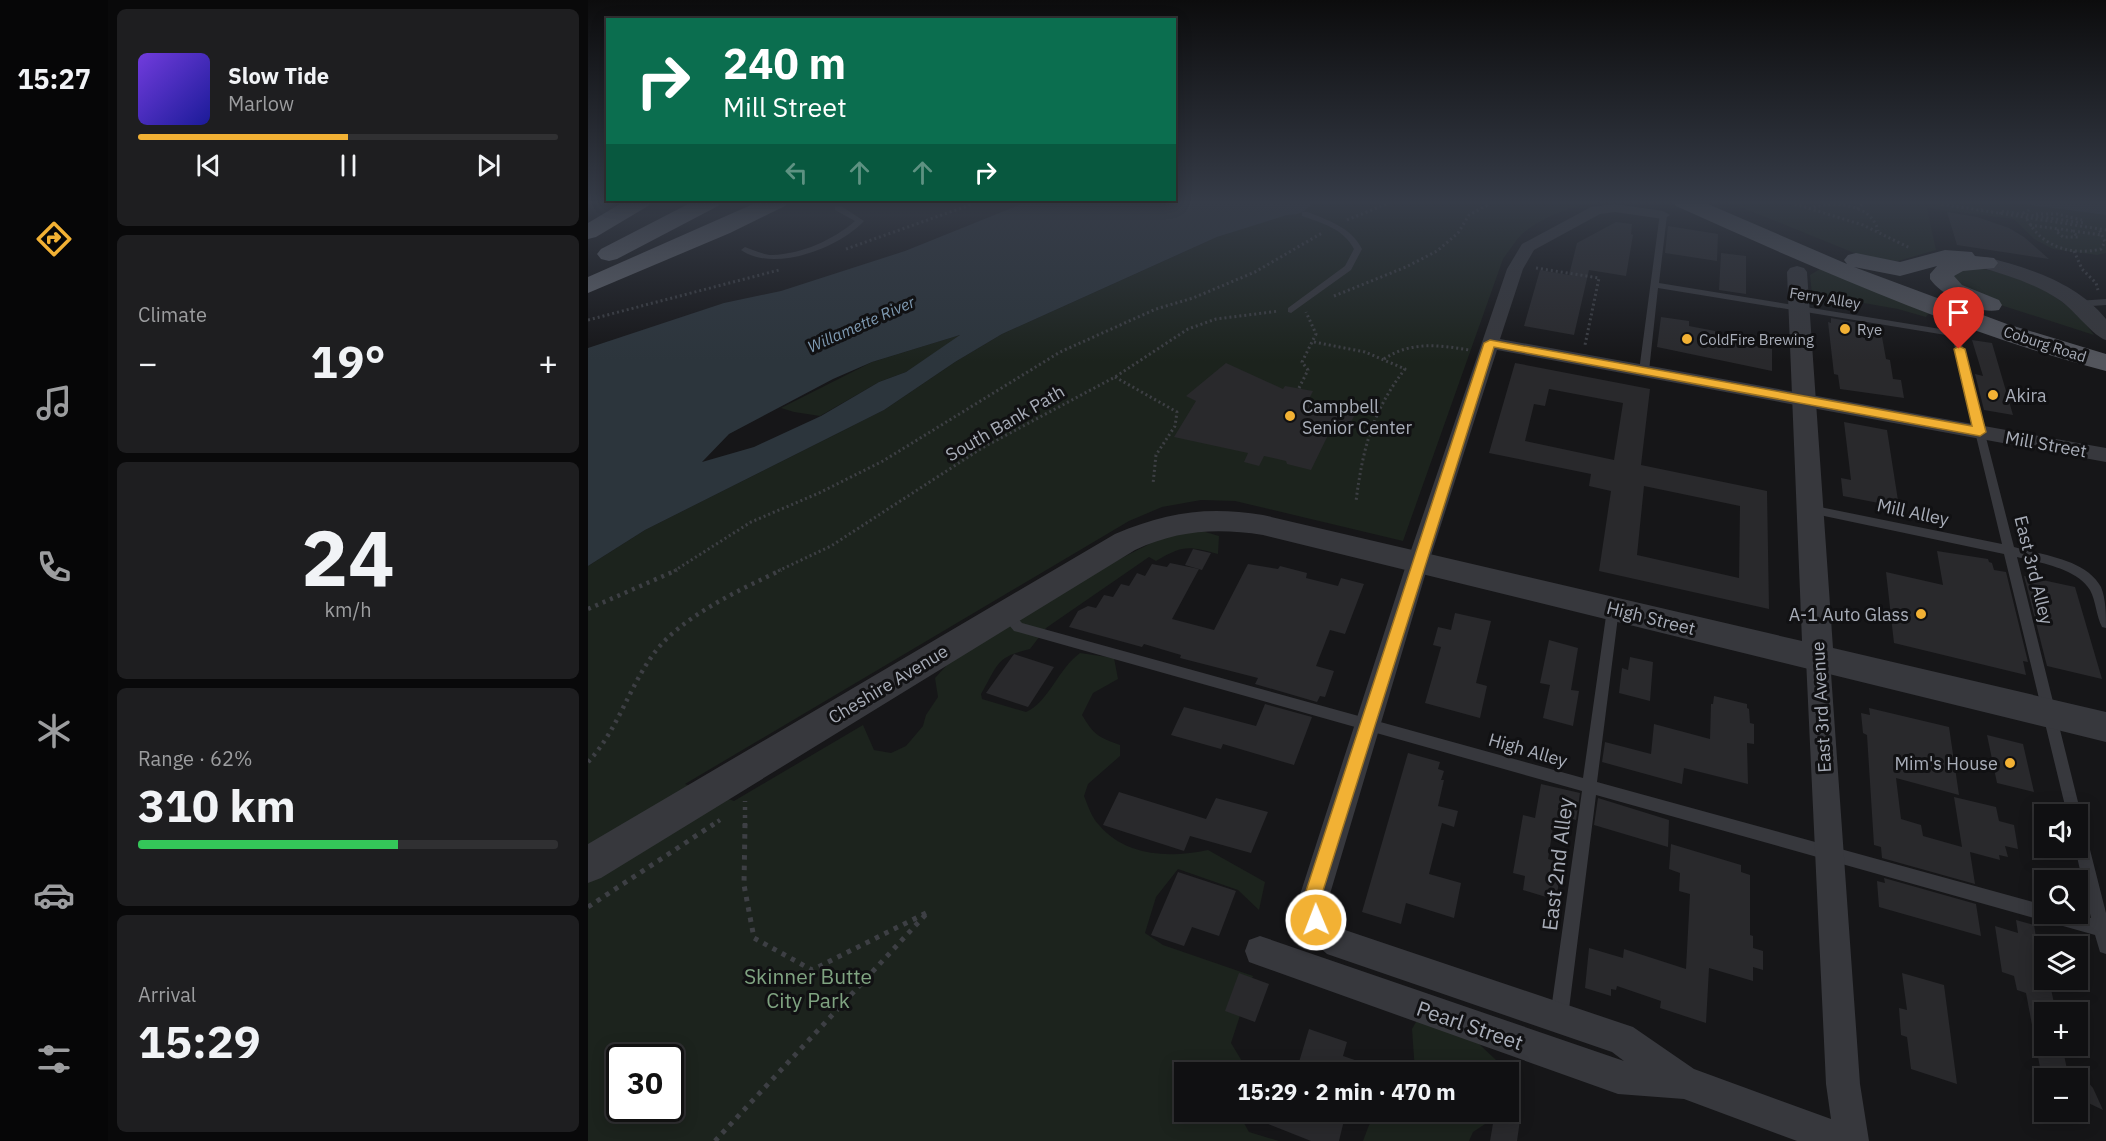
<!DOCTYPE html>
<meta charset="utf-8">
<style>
:root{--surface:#101012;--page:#1e1e20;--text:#f1f3f6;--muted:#9c9d9f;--line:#303032;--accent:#f2b134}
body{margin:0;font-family:"IBM Plex Sans",sans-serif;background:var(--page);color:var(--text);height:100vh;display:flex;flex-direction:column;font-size:22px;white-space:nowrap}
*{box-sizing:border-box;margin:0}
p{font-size:20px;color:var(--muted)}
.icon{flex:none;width:33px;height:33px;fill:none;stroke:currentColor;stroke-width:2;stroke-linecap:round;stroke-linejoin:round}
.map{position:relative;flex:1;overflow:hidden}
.details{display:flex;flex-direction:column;gap:9px;padding:9px;background:#09090a;width:480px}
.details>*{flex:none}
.hud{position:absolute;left:18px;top:18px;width:570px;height:183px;border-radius:0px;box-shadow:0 3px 15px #0003,0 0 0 2px var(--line);background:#0b6e4f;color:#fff;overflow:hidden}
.fabs{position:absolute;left:1446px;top:804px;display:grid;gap:12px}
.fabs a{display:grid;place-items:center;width:54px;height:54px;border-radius:0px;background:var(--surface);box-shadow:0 3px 15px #0003,0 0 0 2px var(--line);font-size:30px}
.speed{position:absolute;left:18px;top:1044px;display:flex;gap:12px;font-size:30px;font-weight:700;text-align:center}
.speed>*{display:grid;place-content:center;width:78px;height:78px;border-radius:50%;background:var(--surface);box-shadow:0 3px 15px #0003,0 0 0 2px var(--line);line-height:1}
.speed .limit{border:3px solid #111;border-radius:9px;background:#fff;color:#111}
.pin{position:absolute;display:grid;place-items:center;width:51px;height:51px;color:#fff;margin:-62px -26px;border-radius:50% 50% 50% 0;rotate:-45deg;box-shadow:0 0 6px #0007}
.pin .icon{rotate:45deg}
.me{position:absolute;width:66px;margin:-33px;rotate:359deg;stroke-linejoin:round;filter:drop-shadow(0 0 4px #0008)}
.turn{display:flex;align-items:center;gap:21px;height:126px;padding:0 18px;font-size:27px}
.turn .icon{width:78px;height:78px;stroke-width:2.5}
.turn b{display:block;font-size:42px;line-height:51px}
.lanes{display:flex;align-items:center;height:57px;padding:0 18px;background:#0003;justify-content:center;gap:30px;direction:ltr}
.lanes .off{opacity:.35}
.big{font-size:45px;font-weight:800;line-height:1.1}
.details .card{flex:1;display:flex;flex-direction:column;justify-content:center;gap:9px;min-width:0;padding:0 21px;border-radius:9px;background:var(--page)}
.details .dial{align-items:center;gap:0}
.dial b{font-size:78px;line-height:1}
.song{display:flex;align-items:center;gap:18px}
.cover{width:72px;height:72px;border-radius:9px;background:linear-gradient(135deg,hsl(260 70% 55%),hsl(240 70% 35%))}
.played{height:6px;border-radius:3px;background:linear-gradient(90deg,var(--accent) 50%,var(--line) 50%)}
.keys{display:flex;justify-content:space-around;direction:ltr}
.heat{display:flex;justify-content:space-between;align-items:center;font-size:33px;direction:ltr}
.charge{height:9px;border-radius:4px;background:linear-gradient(90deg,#34c759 62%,var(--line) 0)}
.trip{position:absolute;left:586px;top:1062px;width:345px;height:60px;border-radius:0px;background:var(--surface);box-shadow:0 3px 15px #0003,0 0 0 2px var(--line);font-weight:800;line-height:60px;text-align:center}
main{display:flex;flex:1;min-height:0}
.tabs{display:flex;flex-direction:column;width:108px;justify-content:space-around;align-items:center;background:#060607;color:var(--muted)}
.tabs .icon{width:42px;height:42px}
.tabs .selected{color:var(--accent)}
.tabs b{font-size:27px;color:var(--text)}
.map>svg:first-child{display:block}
.green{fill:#1c231d;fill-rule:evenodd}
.water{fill:#2c353c;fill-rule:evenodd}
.building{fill:#29292c;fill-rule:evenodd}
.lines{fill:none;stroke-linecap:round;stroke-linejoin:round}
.path-far2{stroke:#3d3f44;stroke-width:3;stroke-dasharray:2 3;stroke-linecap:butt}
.path-far1{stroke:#3d3f44;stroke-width:4.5;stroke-dasharray:3 5;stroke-linecap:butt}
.path{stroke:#3d3f44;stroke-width:5;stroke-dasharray:4.5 6;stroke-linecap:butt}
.service{fill:#37383d;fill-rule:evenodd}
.minor{fill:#37383d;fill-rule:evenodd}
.tertiary{fill:#37383d;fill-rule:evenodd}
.primary{fill:#53555c;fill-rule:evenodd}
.motorway{fill:#63666e;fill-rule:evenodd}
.route{fill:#f2b134;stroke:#9d7322;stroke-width:1.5}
.poi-dot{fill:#f2b134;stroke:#111113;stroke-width:2}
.labels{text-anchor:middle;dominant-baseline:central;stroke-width:6;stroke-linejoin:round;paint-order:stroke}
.far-street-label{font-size:15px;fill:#a8adb8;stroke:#111113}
.far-poi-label{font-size:15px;fill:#a8adb8;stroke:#111113;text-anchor:start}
.far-water-label{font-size:16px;font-style:italic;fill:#7f9bb3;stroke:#111113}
.poi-label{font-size:18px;fill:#a8adb8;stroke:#111113;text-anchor:start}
.street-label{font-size:18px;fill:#a8adb8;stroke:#111113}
.near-street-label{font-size:21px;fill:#a8adb8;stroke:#111113}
.near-park-label{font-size:21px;fill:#7fa381;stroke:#111113}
</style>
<main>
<nav class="tabs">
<b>15:27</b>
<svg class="icon selected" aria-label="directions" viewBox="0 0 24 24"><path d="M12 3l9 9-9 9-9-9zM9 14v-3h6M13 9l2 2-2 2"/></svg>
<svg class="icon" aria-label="music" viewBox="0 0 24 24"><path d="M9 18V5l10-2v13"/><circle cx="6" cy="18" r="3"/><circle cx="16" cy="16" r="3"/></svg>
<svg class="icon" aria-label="phone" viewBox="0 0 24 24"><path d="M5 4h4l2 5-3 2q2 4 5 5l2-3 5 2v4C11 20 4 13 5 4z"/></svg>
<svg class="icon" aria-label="climate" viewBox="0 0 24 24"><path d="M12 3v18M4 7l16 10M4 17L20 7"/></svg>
<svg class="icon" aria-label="car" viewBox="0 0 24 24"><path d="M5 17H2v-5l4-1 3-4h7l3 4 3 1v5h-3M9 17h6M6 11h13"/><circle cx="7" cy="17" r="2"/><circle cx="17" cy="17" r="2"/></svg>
<svg class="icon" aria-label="filters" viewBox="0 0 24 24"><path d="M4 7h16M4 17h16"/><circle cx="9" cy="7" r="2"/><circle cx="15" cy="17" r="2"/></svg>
</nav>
<section class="details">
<div class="card">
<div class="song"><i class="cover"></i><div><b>Slow Tide</b><p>Marlow</p></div></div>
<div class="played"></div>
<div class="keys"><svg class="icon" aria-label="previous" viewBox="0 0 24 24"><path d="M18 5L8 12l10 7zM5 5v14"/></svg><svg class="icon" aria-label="pause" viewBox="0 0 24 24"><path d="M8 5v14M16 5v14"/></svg><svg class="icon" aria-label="next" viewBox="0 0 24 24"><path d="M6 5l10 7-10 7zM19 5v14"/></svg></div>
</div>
<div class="card"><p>Climate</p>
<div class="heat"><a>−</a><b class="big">19°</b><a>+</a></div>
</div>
<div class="card dial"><b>24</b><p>km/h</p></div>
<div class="card"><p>Range · 62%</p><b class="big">310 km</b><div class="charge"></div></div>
<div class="card"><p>Arrival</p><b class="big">15:29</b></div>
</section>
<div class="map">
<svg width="1518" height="1141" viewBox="0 0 1518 1141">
<rect width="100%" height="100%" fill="#161618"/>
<g class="green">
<path d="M726,201H1018C990,204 962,213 939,230C929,237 922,250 915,259L815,541L647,501L613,500L574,507L541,521L97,784L146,801L275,725L286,750L303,753L318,746L335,726L338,715L350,697L347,678L370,653L518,566L579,535L614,531L631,536L630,554C599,546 596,545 568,561L561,557L458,628L442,649C407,657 410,665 393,694L394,699L438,712C460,703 470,669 492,653L526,658L530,679L505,693L494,715C506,735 510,737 532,745V756L500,784L496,796C500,806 504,818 511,825C538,857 583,858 620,850L677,882L671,910L650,890L590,869L568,897L557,933L575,945L665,976L643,1043L655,1063L658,1072H597V1112H653L652,1116L661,1132L691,1141H0V566L57,530L296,410L367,362L414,334L629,237L699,214C712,215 719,211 726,201ZM32,1058H82V1108H32Z"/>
<path d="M1138,201H1413L1518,215V253L1509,255L1465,249L1446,239L1426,219L1339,208L1348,250L1310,261L1281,259Z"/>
<path d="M1376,266C1426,272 1476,291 1506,335L1394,299L1366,283L1365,271Z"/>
<path d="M1232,269L1344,309L1338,317L1310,309L1224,294L1222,275Z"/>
<path d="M375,334L318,372L291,382L232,416L206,412L193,408L284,362Z"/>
<path d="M832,1015L861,1016L908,1060L910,1072H827L824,1029Z"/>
<path d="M795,1112H910L909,1116L885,1132L881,1141H775L781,1125Z"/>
</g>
<g class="water">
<path d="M441,201H726C719,211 712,215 699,215L629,237L414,334L367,362L296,410L57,530L0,566V348L136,303L193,291L317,251ZM372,335L318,372L291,382L233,416L166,447L114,462L141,434L245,379L284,362Z"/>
<path d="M1412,201H1518V215Z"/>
</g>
<g class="building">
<path d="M1359,212L1389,217L1421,228L1436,237L1461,259L1369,245Z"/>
<path d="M1028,222L1044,224L1043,234L1045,235L1038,276L1001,270L986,335L936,326L952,270L981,275L989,243Z"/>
<path d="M1080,226L1130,234L1129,261L1077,253Z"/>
<path d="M1133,253L1158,256V294L1131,290Z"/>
<path d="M1073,317L1101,321V326L1127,331V338L1184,349V371L1069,347Z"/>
<path d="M1243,318L1288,326L1289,336L1294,337L1298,359L1302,360L1305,379L1313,380L1316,398L1252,389L1250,375L1246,374L1240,322L1243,323Z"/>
<path d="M1384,340L1404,343L1425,415L1396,410L1387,374L1395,376Z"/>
<path d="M638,363L695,389L697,386L725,391L721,399L769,410L760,428L744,427L723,470L699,464L698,461L676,456L671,466L656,462L660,453L586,437L608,401L598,396Z"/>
<path d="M927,363L1062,389L1053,465L1179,491L1181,609L1011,571L1023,491L1001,486L1003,474L901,453ZM961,389L1035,403L1026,460L937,441L946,404L957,406ZM1056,486L1152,506L1151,578L1049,555Z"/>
<path d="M1256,422L1299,430L1311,507L1255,496L1253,478L1263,480Z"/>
<path d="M605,549L623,553L614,570L597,565Z"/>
<path d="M1349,551L1400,559L1401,562L1404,563L1406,570L1418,572L1440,662L1435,661L1438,675L1306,643L1298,572L1355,585Z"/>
<path d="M582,563L611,569L584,619L626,630L660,564L690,569L692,566L719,573L718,578L750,586L753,578L776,584L757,634L742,630L728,666L746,671L737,697L732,696L729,702L667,684L670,678L592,658L593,655L556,644L554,647L481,627L490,611L500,606L508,608L516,595L525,597L533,584L541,586L549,573L557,576L564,564L579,567Z"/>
<path d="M1436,576L1487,587L1514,679L1459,666Z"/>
<path d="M867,613L903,621L888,683L899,686L892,718L837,703L853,647L845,645L850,627L863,630Z"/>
<path d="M961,640L990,648L983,690L991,691L985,726L955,718L962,685L952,683Z"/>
<path d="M426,654L466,667L440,707L398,693Z"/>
<path d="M1042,657L1065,662L1062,701L1031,693L1034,668L1040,670Z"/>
<path d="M1126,696L1159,704V708L1161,709L1162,723L1166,724V744L1159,743L1160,784L1096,768L1094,784L1014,762L1017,742L1063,754L1066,724L1122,739L1123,704H1125Z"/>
<path d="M677,704L724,717L706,765L635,744L633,749L583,735L596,707L668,726Z"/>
<path d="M1281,708L1361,727L1371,795L1308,778L1313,819L1333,825L1335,836L1374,847L1366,797L1408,807L1411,821L1426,825L1430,849L1417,846L1420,857L1411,855L1412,860L1382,852L1387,884L1294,858L1293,847L1286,845L1279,735L1275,733L1273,713L1282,715Z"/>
<path d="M1399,735L1435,744L1446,792L1409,783Z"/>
<path d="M820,753L852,762L850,769L856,771L853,780H856L850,806L870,811L866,827L854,823L841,874L873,883L866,918L818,903L813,924L774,912Z"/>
<path d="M953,784L992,793L988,820L981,818L980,826L966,822L960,859L974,863L968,900L935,890L937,876L925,873L935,815L947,818Z"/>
<path d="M531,792L618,819L628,798L680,812L663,853L602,836L596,851L515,825Z"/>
<path d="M1010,798L1081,820L1080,847L1006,825Z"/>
<path d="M1083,844L1153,865V872L1162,875V935L1165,936V948L1175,951V970L1165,967V981L1121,968L1118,1023L1072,1008L1073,1001L1029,986L1028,990L1023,989V996L997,988L1001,948L1035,958L1036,949L1098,969L1102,894L1091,891L1092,873L1081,869Z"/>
<path d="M590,872L648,891L631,936L604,927L596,946L563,935Z"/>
<path d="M1296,878L1388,904L1393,936L1291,907L1289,881L1297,883Z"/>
<path d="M1428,920L1446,925L1449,944L1456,946V980H1461L1468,1012H1456V1046H1474L1481,1078H1454L1438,993L1429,990L1426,976L1414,972L1407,926L1430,933Z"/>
<path d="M651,973L681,984L667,1022L637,1011Z"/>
<path d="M1314,973L1356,985L1369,1084L1323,1069L1319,1037L1313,1035L1311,1008L1319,1010Z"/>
<path d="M721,1029L759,1042L755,1056L796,1070V1072H708Z"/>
<path d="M1490,1071L1505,1088L1515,1110L1490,1098Z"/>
<path d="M650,1112H758L751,1141H723Z"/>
<path d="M907,1112L932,1120L929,1141H902Z"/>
</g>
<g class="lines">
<g class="path-far2">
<path d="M1197,201L1275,225L1322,248"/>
<path d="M1334,201L1518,230"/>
<path d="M1221,209C1243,200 1284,203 1290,231"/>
<path d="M1269,209L1278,201"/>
<path d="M1435,213L1443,209"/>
<path d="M1413,214L1412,211L1496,223"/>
<path d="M1448,214H1469L1494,220"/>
<path d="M1439,219C1454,247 1483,256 1513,249L1517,242L1511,229"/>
<path d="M759,220L806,201"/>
<path d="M1442,225L1470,229"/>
<path d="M1473,229L1484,231L1490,237H1475L1468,231Z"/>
<path d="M1485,231L1514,235"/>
<path d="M258,249L393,201"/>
<path d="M1486,251L1494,269L1508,283L1510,290"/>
<path d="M948,268L1011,278L997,345"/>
<path d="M746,296L818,267L849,251L870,233L881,215L907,201"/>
<path d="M0,320L191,270"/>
<path d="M726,342L777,352L817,369C784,412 775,448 768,501"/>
<path d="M796,359C823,341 851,345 881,350"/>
<path d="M527,377L589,412L587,426L568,455L565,484"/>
<path d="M711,388L720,370L714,362L728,334L718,312"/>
<path d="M86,571L163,522L231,493L295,461L472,352L568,309L605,298L667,272L734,233"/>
<path d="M190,571L243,546L394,448L527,377L600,329L628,319L691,311"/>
</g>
<g class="path-far1">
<path d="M0,609L89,570"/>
<path d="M0,762C29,731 40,690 64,656C91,617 152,590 193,570"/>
<path d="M123,826L132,820"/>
<path d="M157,826V801"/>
</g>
<g class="path">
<path d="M0,907L126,824"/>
<path d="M127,1141L340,912L224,970L166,938L156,885L157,824"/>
</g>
<g class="service">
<path d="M247,206H253L276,221C251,248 186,273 153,250L157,247C165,250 176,255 184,255C214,254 245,240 267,221L247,210Z"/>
<path d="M714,212H720C741,221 763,227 774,249L763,270L703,313L700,312V308L757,266L766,249C756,229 734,223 714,216Z"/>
<path d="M1072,213L1079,215L1071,283L1371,332L1426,547C1454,555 1498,559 1513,587C1518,599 1518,615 1518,628L1514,627C1508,615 1508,601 1502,590C1488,568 1452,563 1429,557L1493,814L1491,819L1490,820V814H1479L1416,554L1222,513L1216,509L1222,505L1414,544L1364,336L1070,288L1061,371L1056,374L1053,373L1051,371Z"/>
<path d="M1518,299V305L1489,307L1485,304L1489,301Z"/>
<path d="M1025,604L1029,605L1031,609L1009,782L1456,905V914H1486L1503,918L1487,848H1490V823L1495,825L1497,830L1518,913V954L1512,952L1507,935L1008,795L980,1017L977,1023L971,1026L965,1023L962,1017L994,791L430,632L426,631L412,614L414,610C423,607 428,617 434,623L995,778L1019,609L1021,605Z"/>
</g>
<path class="minor" d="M1027,204L1075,211L1082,215L1075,219L1027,212L1012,214L946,250L935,269L912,339L1518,448V462L909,350L841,562L739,904C741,916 747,923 757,930L1033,1023L1045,1027L1106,1069L1243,1119L1238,1084L1218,659L1221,652L1230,649L1239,652L1242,659L1272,1084L1281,1141H1209L1096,1099L1030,1094L672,966L661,962L657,951L661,940L672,936L1036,1061L1024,1052L739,954L721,938L709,904L819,562L919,269L934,244L1003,207Z"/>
<g class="tertiary">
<path d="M1398,257C1441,268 1489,283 1518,319V340C1506,337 1486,310 1473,301C1448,284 1419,275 1391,267L1388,263L1391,259Z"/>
<path d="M1209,266L1216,268L1219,272L1245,648L1518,712V742L675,535C629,528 590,530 547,550L13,878L0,883V844L527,534C579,512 619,506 675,515L1214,641L1199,272L1202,268Z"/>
</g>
<path class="primary" d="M1085,201H1113L1259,264L1256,260L1260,255L1268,253L1312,262L1357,250L1384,252L1387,256L1406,258L1410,263L1406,268L1375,271L1366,276L1374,285L1411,300L1414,305L1411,310C1390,315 1354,296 1342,279V274L1349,266L1312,276L1266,267L1419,324L1518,354V371C1369,332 1228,269 1088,206Z"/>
<g class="motorway">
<path d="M37,201H63L60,206L8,237L0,239V223Z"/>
<path d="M106,201H133L130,206L29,259L21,261L13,259L9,254L13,249Z"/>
<path d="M172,201H200L197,206L142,233L0,293V277Z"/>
</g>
</g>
<linearGradient id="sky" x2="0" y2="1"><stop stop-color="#0c0c0d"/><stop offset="0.56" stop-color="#363c48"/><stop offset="1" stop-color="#363c48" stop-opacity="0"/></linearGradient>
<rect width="1518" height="361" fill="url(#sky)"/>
<path class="route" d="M902,340L1384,426L1366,349L1371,346L1377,349L1398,432L1392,436L906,347L734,894L737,920L734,926L728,929L721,926L717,894L896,343Z"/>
<g class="poi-dot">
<circle cx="1257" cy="329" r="6"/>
<circle cx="1099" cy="339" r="6"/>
<circle cx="1405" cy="395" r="6"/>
<circle cx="702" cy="416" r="6"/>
<circle cx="1333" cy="614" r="6"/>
<circle cx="1422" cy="763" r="6"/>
</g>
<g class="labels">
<g class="far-street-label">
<text transform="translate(1237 298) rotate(9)">Ferry Alley</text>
<text transform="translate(1457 344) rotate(18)">Coburg Road</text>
</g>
<g class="far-poi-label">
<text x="1269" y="329">Rye</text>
<text x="1111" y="339">ColdFire Brewing</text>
</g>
<g class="far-water-label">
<text transform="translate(273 324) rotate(-24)">Willamette River</text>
</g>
<g class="poi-label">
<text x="1417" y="395">Akira</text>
<text x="714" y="406">Campbell<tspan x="714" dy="21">Senior Center</tspan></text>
<text x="1321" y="614" text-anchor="end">A-1 Auto Glass</text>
<text x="1410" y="763" text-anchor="end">Mim's House</text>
</g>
<g class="street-label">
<text transform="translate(417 423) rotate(-30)">South Bank Path</text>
<text transform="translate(1458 444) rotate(10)">Mill Street</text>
<text transform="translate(1325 512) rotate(12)">Mill Alley</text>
<text transform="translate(1446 570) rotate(76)">East 3rd Alley</text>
<text transform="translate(1063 618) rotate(14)">High Street</text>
<text transform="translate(300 684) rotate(-31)">Cheshire Avenue</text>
<text transform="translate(1233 707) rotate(-93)">East 3rd Avenue</text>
<text transform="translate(940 750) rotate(16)">High Alley</text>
</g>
<g class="near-street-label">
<text transform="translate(969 864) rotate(-83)">East 2nd Alley</text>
<text transform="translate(882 1025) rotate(19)">Pearl Street</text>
</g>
<g class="near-park-label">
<text x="220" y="976">Skinner Butte<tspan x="220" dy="24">City Park</tspan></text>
</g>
</g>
</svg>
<div class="fabs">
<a><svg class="icon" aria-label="sound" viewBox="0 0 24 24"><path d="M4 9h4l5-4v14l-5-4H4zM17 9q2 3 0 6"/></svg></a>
<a><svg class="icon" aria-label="search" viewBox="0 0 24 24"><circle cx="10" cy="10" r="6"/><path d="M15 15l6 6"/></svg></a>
<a><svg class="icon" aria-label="layers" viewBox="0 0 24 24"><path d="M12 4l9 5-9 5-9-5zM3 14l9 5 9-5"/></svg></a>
<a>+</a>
<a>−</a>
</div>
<div class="speed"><div class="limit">30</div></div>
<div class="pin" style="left:1371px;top:349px;background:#d93025"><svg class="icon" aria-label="arrive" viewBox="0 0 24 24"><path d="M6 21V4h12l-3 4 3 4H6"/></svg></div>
<svg class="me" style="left:728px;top:920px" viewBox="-20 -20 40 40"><circle r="17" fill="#f2b134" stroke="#fff" stroke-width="3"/><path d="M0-11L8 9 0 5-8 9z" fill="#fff"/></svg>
<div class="trip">15:29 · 2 min · 470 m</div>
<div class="hud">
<div class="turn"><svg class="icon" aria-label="right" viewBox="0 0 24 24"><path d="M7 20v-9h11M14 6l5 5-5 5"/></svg><div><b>240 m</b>Mill Street</div></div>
<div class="lanes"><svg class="icon off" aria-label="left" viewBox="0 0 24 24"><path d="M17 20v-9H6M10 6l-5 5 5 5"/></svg><svg class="icon off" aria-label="ahead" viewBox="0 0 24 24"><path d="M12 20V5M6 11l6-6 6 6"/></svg><svg class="icon off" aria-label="ahead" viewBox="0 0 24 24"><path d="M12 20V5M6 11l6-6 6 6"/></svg><svg class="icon" aria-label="right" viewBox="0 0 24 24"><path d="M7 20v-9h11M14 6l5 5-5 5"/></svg></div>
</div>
</div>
</main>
